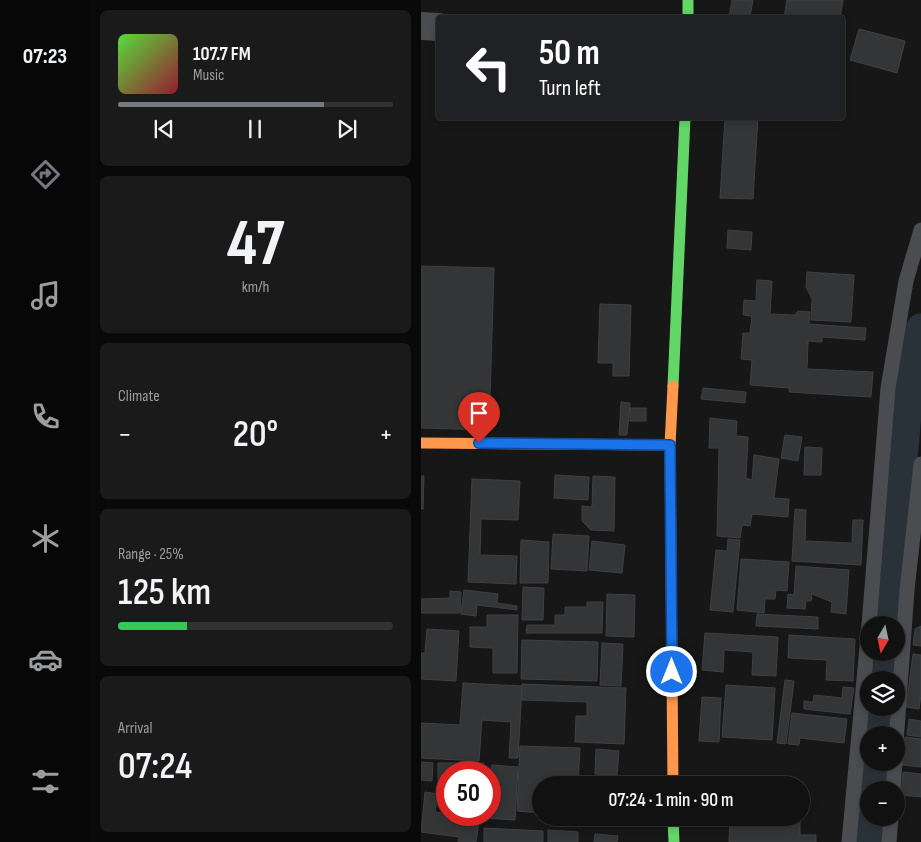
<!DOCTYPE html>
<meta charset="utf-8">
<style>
:root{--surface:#111;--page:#1a1a1a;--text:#f1f3f6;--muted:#9c9d9f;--line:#303131;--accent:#757880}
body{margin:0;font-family:"Sofia Sans Condensed",sans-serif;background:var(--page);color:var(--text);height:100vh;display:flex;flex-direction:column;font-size:19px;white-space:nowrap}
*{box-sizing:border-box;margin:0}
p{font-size:16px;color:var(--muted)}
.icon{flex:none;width:28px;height:28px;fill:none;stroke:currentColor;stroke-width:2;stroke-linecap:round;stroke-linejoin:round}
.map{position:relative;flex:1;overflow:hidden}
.drawer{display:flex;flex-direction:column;gap:10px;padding:10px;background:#090909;width:331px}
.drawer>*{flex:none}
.guide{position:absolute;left:15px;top:15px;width:409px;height:105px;border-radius:5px;box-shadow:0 2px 8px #0003,0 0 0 1px var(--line);background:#202124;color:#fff;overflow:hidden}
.needle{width:32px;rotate:189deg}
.fabs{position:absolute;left:439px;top:616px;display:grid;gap:10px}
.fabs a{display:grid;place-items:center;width:45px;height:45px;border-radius:50%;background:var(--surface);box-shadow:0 2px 8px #0003,0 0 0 1px var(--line);font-size:25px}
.speed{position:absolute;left:15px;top:761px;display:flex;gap:10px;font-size:25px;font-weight:700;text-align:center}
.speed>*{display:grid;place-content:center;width:65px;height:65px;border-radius:50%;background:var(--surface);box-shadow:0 2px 8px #0003,0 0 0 1px var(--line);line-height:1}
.speed .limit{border:8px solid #d22;background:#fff;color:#111}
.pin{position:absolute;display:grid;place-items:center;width:42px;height:42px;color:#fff;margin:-51px -21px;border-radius:50% 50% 50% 0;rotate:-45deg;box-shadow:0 0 5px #0007}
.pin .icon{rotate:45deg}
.me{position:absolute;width:55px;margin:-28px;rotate:0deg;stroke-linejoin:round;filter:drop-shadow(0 0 4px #0008)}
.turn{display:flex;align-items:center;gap:18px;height:105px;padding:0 20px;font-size:22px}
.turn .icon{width:65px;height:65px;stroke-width:2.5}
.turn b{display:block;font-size:35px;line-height:42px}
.big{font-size:38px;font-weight:600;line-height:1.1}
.drawer .card{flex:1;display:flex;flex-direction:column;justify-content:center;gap:8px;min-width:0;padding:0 18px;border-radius:8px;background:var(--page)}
.drawer .dial{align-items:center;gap:0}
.dial b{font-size:65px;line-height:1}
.song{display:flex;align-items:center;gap:15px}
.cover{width:60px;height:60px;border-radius:8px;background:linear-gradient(135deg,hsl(110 70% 55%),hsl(350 70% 35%))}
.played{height:5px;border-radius:2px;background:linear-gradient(90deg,var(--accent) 75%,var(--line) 75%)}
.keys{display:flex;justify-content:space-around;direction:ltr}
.heat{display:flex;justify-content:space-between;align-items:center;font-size:28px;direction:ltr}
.charge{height:8px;border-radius:4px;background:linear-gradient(90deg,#34c759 25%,var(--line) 0)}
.trip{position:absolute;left:111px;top:776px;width:278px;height:50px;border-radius:25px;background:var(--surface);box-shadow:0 2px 8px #0003,0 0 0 1px var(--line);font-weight:600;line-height:50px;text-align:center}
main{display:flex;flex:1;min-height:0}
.tab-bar{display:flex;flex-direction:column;width:90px;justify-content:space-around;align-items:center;background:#070707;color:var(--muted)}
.tab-bar .icon{width:35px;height:35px}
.tab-bar .current{color:var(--accent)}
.tab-bar b{font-size:22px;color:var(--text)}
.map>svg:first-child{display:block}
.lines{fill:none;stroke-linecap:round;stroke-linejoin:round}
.canal{stroke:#2a3239;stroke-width:31}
.building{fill:#343537;stroke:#3f4043}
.lane{stroke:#4b4c50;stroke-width:15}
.street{stroke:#4b4c50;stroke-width:28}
.fast{stroke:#63d668;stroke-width:11}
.slow{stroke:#ff974d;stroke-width:11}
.route-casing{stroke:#114b97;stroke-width:12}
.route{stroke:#1a73e8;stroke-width:9}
</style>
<main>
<nav class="tab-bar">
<b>07:23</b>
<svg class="icon current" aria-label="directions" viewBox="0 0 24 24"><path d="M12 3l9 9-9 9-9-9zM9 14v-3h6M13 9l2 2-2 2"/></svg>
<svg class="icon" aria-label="music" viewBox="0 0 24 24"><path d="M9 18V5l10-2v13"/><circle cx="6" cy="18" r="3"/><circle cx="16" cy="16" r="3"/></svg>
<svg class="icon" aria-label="phone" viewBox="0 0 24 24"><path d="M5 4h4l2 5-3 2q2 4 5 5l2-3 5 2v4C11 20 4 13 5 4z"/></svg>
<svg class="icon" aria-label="climate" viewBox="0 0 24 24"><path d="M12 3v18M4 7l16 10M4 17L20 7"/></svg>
<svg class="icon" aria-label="car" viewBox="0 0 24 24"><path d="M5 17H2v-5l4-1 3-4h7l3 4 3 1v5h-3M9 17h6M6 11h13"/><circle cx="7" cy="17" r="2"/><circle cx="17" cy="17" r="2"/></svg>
<svg class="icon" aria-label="filters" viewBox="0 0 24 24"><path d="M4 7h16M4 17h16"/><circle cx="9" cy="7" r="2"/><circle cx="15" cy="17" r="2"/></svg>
</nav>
<section class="drawer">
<div class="card">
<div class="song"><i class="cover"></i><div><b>107.7 FM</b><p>Music</p></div></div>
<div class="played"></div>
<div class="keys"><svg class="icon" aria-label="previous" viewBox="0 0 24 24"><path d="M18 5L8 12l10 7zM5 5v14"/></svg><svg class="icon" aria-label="pause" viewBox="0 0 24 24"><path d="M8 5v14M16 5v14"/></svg><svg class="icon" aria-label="next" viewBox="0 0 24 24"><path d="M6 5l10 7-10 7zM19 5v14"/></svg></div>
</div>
<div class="card dial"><b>47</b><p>km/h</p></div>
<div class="card"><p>Climate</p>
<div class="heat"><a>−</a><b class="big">20°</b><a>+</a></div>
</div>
<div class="card"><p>Range · 25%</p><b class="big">125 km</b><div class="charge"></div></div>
<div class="card"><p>Arrival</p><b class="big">07:24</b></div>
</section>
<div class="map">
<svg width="500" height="842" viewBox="0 0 500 842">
<rect width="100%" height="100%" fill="#171717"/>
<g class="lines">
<g class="canal">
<path d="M467,625L487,389L500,329"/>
<path d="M462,680L464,652"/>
<path d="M457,735L460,708"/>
<path d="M453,790L455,762"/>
<path d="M448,842L450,818"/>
</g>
</g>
<g class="building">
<path d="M311,0H332L329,17L332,18H308Z"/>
<path d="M366,0H422L419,18H363Z"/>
<path d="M438,29L484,41L476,73L429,60Z"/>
<path d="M304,118H337L332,199L299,198Z"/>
<path d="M307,230L331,232L330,250L306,248Z"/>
<path d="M0,266L73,268L68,430L0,428Z"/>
<path d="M386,272L433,275L430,322L390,320L391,299L385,287Z"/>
<path d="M336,280L351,281L349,314L374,315L377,311L389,312L388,324L445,328L444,340L401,337V342L387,341L386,369L452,372L450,397L368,392V388L329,385L331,360L320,359L322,333H329L331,316L322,315L323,300L335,301Z"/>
<path d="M179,304L210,305L208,376H192V363H177Z"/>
<path d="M282,388L325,392L324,403L280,399Z"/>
<path d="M200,402L209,403L206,435H198Z"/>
<rect x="209" y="408" width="16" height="13"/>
<path d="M289,418L316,421L315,436L327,437L325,478L331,480L333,455L358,459L353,498L368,499L367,517L331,514L329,526L321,525L319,538L296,536L298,448H288Z"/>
<path d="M364,435L381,437L377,461L360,458Z"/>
<path d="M384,447L401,448L400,475H383Z"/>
<path d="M134,475L168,477L167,500L133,498Z"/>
<path d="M0,476H3L2,509H0Z"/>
<path d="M172,476L194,477L193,531L170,530L161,521V506L171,507Z"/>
<path d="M51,479L99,481L97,520L60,519L59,555L96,556L95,584L47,582Z"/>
<path d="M374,509L385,510L384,541L431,543L432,520H442L440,565L371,561Z"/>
<path d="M132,534L168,536L166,571L130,569Z"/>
<path d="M307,539L319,540L312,612L289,610L295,550L306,551Z"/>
<path d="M100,540L128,542L127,583H99Z"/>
<path d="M171,541L204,545L201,573L168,570Z"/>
<path d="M320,559L368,562L366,591L355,590L354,599H344L343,613L316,610Z"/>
<path d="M375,566L428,570L425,614L410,612L411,602L391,594L390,601H385L384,609L366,608L367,594L373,595Z"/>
<path d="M102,587L123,588L122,620H101Z"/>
<path d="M43,590L77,594L76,603L96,606V610L56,605L55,616L40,614Z"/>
<path d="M29,591L40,592L39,613H0V599L29,598Z"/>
<path d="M186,594L214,595L213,637L185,636Z"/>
<path d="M166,602H182L181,633H105L106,625H134V615H144V607H166Z"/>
<path d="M336,614L397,617V629L335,626Z"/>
<path d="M66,615H97L96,673H72V648L49,647V627H66Z"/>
<path d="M500,626V646L492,645L494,629Z"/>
<path d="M6,629L38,631L35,681L0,679V653H4Z"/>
<path d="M284,633L357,637L355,676L331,675L332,652L303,650L302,672L281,670Z"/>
<path d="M368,635L434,639L432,681L405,680L406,660L367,658Z"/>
<path d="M101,640L177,642L176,681L100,679Z"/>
<path d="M181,643L202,644L200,686L179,685Z"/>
<path d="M492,654L500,655V695L498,709L485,707Z"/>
<path d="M364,680L373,681L365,744L356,743Z"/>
<path d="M42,683L101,686L97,758H88L90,722L61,720L58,761L0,758V723L39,725Z"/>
<path d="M101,684L205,688L203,744L154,742L155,716H166V702L101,700Z"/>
<path d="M305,685L354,688L351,740L301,737Z"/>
<path d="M422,687L433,688L429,714L383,709V701L392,702L393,695L421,698Z"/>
<path d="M281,697L300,698L298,742L278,741Z"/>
<path d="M371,713L426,719L423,743L379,738L378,745L367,744Z"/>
<path d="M488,719L500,721V737L486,735Z"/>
<path d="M484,737L500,739V767L481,765Z"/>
<path d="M99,746L159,748L157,785H120V813L96,811Z"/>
<path d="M175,749L198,751L196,775L174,774Z"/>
<path d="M0,762L12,763L11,781L0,780Z"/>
<path d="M17,763H63V772H26V781H17Z"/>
<path d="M71,765L97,767L94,820L62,818V815H69V781Z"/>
<path d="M482,772L500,774V797L480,795Z"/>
<path d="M165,776L199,777V785H164Z"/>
<path d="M277,780L309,781V785H277Z"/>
<path d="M4,792L17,794L14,812L26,814V815H59L55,842H37L38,837L0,832Z"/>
<path d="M163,818H198V820Z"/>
<path d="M309,818H379V835H395V842H308Z"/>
<path d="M63,828L122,831V842H63Z"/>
<path d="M127,830L157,832V842H127Z"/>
<path d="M174,834L197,836L196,842H173Z"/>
</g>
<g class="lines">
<g class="lane">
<path d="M448,625L467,388L485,281L500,230"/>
<path d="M475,743L486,590L500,464"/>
<path d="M472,790L474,762"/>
<path d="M428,842L448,625"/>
<path d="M468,842L470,818"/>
</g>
<path class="street" d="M0,26L18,27"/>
<g class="fast">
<path d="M267,0V18"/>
<path d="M252,386L264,118"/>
<path d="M252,818L253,842"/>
</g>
<g class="slow">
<path d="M252,386L249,445L252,785"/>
<path d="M0,443L249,445"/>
</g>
</g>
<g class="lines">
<g class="route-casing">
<path id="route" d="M58,443L249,445L251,672"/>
</g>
<use href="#route" class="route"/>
</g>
</svg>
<div class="fabs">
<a><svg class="needle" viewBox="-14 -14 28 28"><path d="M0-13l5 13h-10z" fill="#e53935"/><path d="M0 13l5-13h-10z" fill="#9c9d9f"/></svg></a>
<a><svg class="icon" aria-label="layers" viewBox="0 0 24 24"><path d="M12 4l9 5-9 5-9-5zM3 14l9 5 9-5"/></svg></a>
<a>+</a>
<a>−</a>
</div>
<div class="speed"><div class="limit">50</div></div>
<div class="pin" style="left:58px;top:443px;background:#d93025"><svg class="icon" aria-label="arrive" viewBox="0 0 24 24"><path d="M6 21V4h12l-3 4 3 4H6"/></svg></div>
<svg class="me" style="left:251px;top:672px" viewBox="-20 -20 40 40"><circle r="17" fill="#1a73e8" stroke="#fff" stroke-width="3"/><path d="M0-11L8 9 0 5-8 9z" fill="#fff"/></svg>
<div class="trip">07:24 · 1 min · 90 m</div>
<div class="guide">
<div class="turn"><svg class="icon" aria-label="left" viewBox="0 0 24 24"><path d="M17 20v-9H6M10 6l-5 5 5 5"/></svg><div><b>50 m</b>Turn left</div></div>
</div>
</div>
</main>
